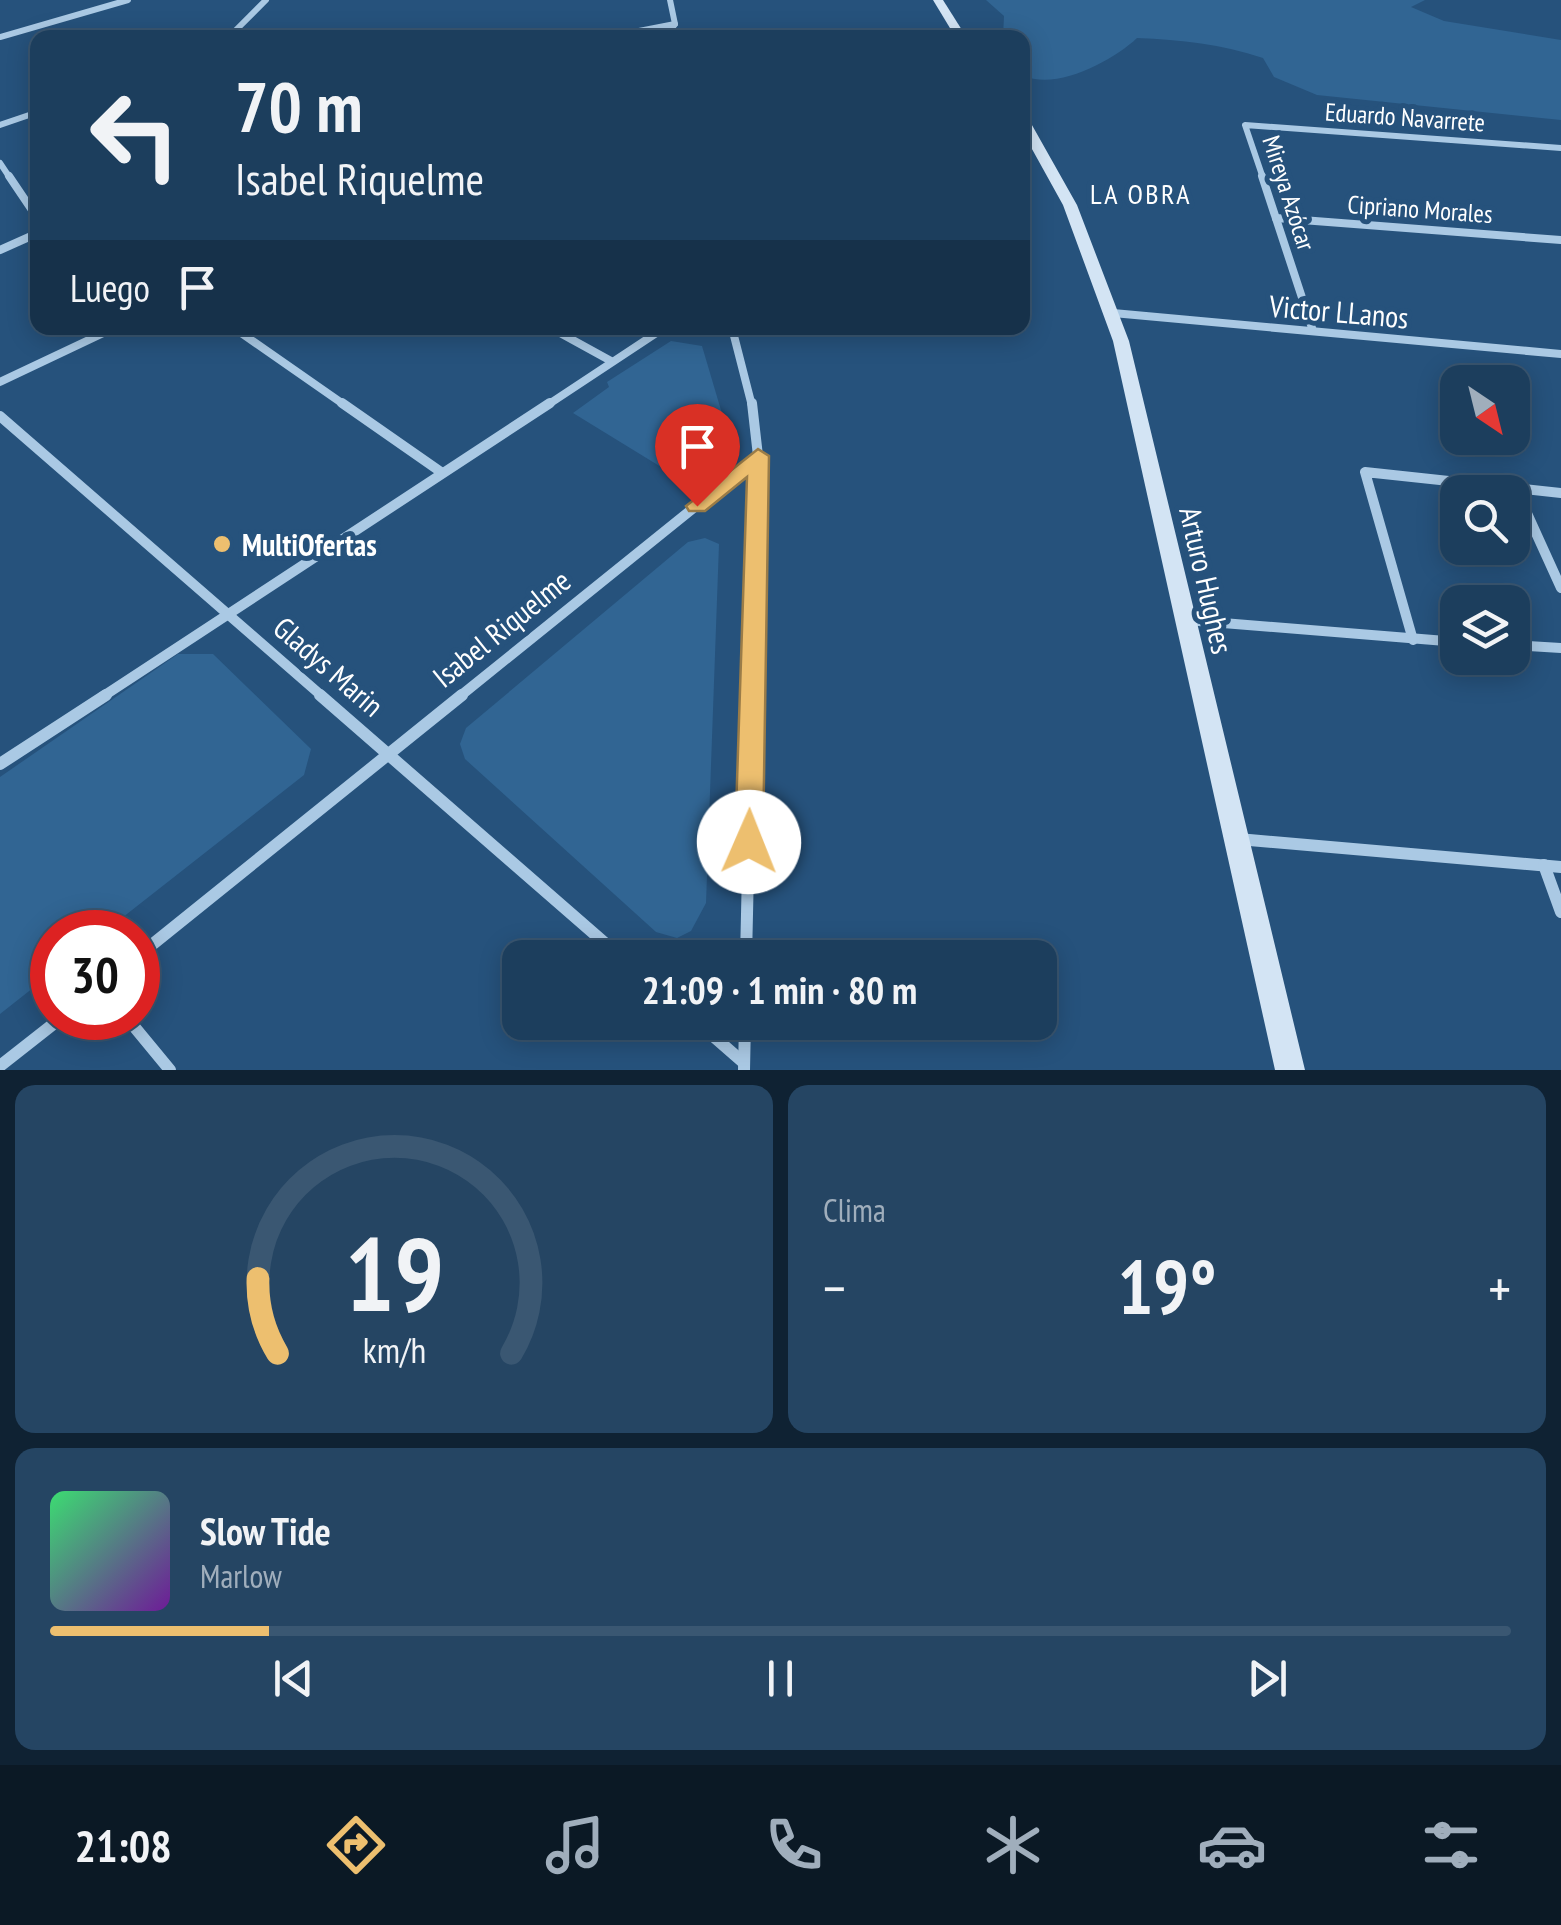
<!DOCTYPE html>
<html lang="es">
<meta charset="utf-8">
<style>
:root{--surface:#1c3e5d;--page:#254563;--text:#f1f3f6;--muted:#a0aebc;--line:#3a5772;--accent:#edbf6f}
body{margin:0;font-family:"PT Sans Narrow",sans-serif;background:var(--page);color:var(--text);height:100vh;display:flex;flex-direction:column;font-size:38px;white-space:nowrap}
*{box-sizing:border-box;margin:0}
p{font-size:32px;color:var(--muted)}
.icon{flex:none;width:55px;height:55px;fill:none;stroke:currentColor;stroke-width:2;stroke-linecap:round;stroke-linejoin:round}
.map{position:relative;height:1070px;overflow:hidden}
.details{display:flex;flex-direction:column;gap:15px;padding:15px;background:#0f2233;flex:1}
.details>*{flex:none}
.banner{position:absolute;left:30px;top:30px;width:1000px;height:305px;border-radius:20px;box-shadow:0 5px 25px #0003,0 0 0 2px var(--line);background:#1c3e5d;color:var(--text);overflow:hidden}
.needle{width:65px;rotate:145deg}
.tools{position:absolute;left:1440px;top:365px;display:grid;gap:20px}
.tools a{display:grid;place-items:center;width:90px;height:90px;border-radius:20px;background:var(--surface);box-shadow:0 5px 25px #0003,0 0 0 2px var(--line);font-size:50px}
.speed{position:absolute;left:30px;top:910px;display:flex;gap:20px;font-size:50px;font-weight:700;text-align:center}
.speed>*{display:grid;place-content:center;width:130px;height:130px;border-radius:50%;background:var(--surface);box-shadow:0 5px 25px #0003,0 0 0 2px var(--line);line-height:1}
.speed .limit{border:15px solid #d22;background:#fff;color:#111}
.pin{position:absolute;display:grid;place-items:center;width:85px;height:85px;color:#fff;margin:-102px -42px;border-radius:50% 50% 50% 0;rotate:-45deg;box-shadow:0 0 10px #0007}
.pin .icon{rotate:45deg}
.me{position:absolute;width:110px;margin:-55px;rotate:1deg;stroke-linejoin:round;filter:drop-shadow(0 0 8px #0008)}
.turn{display:flex;align-items:center;gap:35px;height:210px;padding:0 40px;font-size:45px}
.turn .icon{width:130px;height:130px;stroke-width:2.5}
.turn b{display:block;font-size:70px;line-height:85px}
.then{display:flex;align-items:center;height:95px;padding:0 40px;background:#0003;gap:20px;font-size:38px}
.big{font-size:75px;font-weight:800;line-height:1.1}
.details .card{flex:1;display:flex;flex-direction:column;justify-content:center;gap:15px;min-width:0;padding:0 35px;border-radius:20px;background:var(--page)}
.details .dial{align-items:center;gap:0}
.dial svg{height:260px;overflow:visible;fill:none;stroke:var(--line);stroke-width:7;stroke-linecap:round;text-anchor:middle}
.dial text{fill:var(--text);stroke:none}
.song{display:flex;align-items:center;gap:30px}
.cover{width:120px;height:120px;border-radius:15px;background:linear-gradient(135deg,hsl(140 70% 55%),hsl(280 70% 35%))}
.played{height:10px;border-radius:5px;background:linear-gradient(90deg,var(--accent) 15%,var(--line) 15%)}
.keys{display:flex;justify-content:space-around;direction:ltr}
.heat{display:flex;justify-content:space-between;align-items:center;font-size:55px;direction:ltr}
.details .tiles{flex:1;display:grid;gap:15px;grid-template-columns:1fr 1fr}
.card:last-child{grid-column:span 2}
.trip{position:absolute;left:502px;top:940px;width:555px;height:100px;border-radius:20px;background:var(--surface);box-shadow:0 5px 25px #0003,0 0 0 2px var(--line);font-weight:800;line-height:100px;text-align:center}
.dock{display:flex;height:160px;justify-content:space-around;align-items:center;background:#0b1925;color:var(--muted)}
.dock .icon{width:70px;height:70px}
.dock .selected{color:var(--accent)}
.dock b{font-size:45px;color:var(--text)}
.map>svg:first-child{display:block}
.green{fill:#316593}
.lines{fill:none;stroke-linecap:round;stroke-linejoin:round}
.street-far3{stroke:#aac9e4;stroke-width:6}
.street-far2{stroke:#aac9e4;stroke-width:8}
.street-far1{stroke:#aac9e4;stroke-width:10}
.street{stroke:#aac9e4;stroke-width:12}
.secondary{fill:#d3e4f4;fill-rule:evenodd}
.route{fill:#edbf6f;stroke:#9a7c48;stroke-width:2.5}
.poi-dot{fill:#edbf6f;stroke:#26527c;stroke-width:4}
.labels{text-anchor:middle;dominant-baseline:central;stroke-width:10;stroke-linejoin:round;paint-order:stroke}
.far-street-label{font-size:25px;fill:#fff;stroke:#26527c}
.far-neighbourhood-label{font-size:28px;letter-spacing:2.5px;fill:#fff;stroke:#26527c}
.street-label{font-size:30px;fill:#fff;stroke:#26527c}
.poi-label{font-size:30px;font-weight:bold;fill:#fff;stroke:#26527c;text-anchor:start}
</style>
<div class="map">
<svg width="1561" height="1070" viewBox="0 0 1561 1070">
<rect width="100%" height="100%" fill="#26527c"/>
<g class="green">
<path d="M986,0H1425L1411,7L1444,21L1561,40V120L1317,95L1274,77L1263,58C1221,44 1182,40 1137,38C1114,60 1055,92 1023,75L1022,38L1003,37L1004,16Z"/>
<path d="M671,341L702,346L731,444L679,478L573,413L609,387L607,382Z"/>
<path d="M705,538L719,544L706,903L691,931L677,938L656,932L465,759L460,744L466,728L688,542Z"/>
<path d="M178,654H213L311,749L304,775L104,932H52V973L0,1014V777Z"/>
</g>
<g class="lines">
<g class="street-far3">
<path d="M0,37L128,0"/>
<path d="M228,38L266,0"/>
<path d="M603,38L675,24"/>
<path d="M665,38L675,24L670,0"/>
<path d="M0,125L38,112"/>
<path d="M0,163L10,178"/>
<path d="M1263,178L1245,125L1561,148"/>
</g>
<g class="street-far2">
<path d="M9,176L38,219"/>
<path d="M1262,176L1313,331"/>
<path d="M1276,218L1561,240"/>
<path d="M0,250L38,233"/>
<path d="M1113,313L1561,354"/>
<path d="M234,328L346,406"/>
<path d="M551,328L611,361"/>
<path d="M732,328L752,406"/>
<path d="M0,382L114,328"/>
<path d="M546,406L664,328"/>
</g>
<g class="street-far1">
<path d="M342,403L441,472"/>
<path d="M752,403L758,456L752,697"/>
<path d="M0,416L323,697"/>
<path d="M1516,489L1561,588"/>
<path d="M1186,620L1458,642"/>
<path d="M1413,640L1365,472L1561,493"/>
<path d="M1512,645L1561,648"/>
<path d="M102,697L550,403"/>
<path d="M459,697L758,456"/>
</g>
<g class="street">
<path d="M320,695L622,958"/>
<path d="M0,764L106,695"/>
<path d="M1238,839L1561,867"/>
<path d="M1544,865L1561,912"/>
<path d="M138,956L462,695"/>
<path d="M746,958L752,695"/>
<path d="M127,1018L170,1070"/>
<path d="M697,1022L744,1063"/>
<path d="M0,1066L61,1018"/>
<path d="M744,1070L745,1022"/>
</g>
<g class="secondary">
<path d="M933,0H943L967,38H956Z"/>
<path d="M1022,114L1028,118L1077,205L1129,341L1305,1070H1275L1113,341L1063,205L1022,131Z"/>
</g>
</g>
<path class="route" d="M758,449L769,456L763,842L759,851L749,855L739,851L735,842L747,477L705,511H689L686,506Z"/>
<circle class="poi-dot" cx="222" cy="544" r="10"/>
<g class="labels">
<g class="far-street-label">
<text transform="translate(1405 117) rotate(4)">Eduardo Navarrete</text>
<text transform="translate(1289 193) rotate(72)">Mireya Azócar</text>
<text transform="translate(1420 209) rotate(4)">Cipriano Morales</text>
</g>
<g class="far-neighbourhood-label">
<text x="1141" y="193">LA OBRA</text>
</g>
<g class="street-label">
<text transform="translate(1339 311) rotate(5)">Victor LLanos</text>
<text transform="translate(1207 580) rotate(77)">Arturo Hughes</text>
<text transform="translate(501 628) rotate(-39)">Isabel Riquelme</text>
<text transform="translate(329 666) rotate(41)">Gladys Marin</text>
</g>
<g class="poi-label">
<text x="242" y="544">MultiOfertas</text>
</g>
</g>
</svg>
<div class="tools">
<a><svg class="needle" viewBox="-14 -14 28 28"><path d="M0-13l5 13h-10z" fill="#e53935"/><path d="M0 13l5-13h-10z" fill="#a0aebc"/></svg></a>
<a><svg class="icon" aria-label="search" viewBox="0 0 24 24"><circle cx="10" cy="10" r="6"/><path d="M15 15l6 6"/></svg></a>
<a><svg class="icon" aria-label="layers" viewBox="0 0 24 24"><path d="M12 4l9 5-9 5-9-5zM3 14l9 5 9-5"/></svg></a>
</div>
<div class="speed"><div class="limit">30</div></div>
<div class="pin" style="left:697px;top:506px;background:#d93025"><svg class="icon" aria-label="arrive" viewBox="0 0 24 24"><path d="M6 21V4h12l-3 4 3 4H6"/></svg></div>
<svg class="me" style="left:749px;top:842px" viewBox="-20 -20 40 40"><circle r="19" fill="#fff"/><path d="M0-13L10 11 0 6-10 11z" fill="#edbf6f"/></svg>
<div class="trip">21:09 · 1 min · 80 m</div>
<div class="banner">
<div class="turn"><svg class="icon" aria-label="left" viewBox="0 0 24 24"><path d="M17 20v-9H6M10 6l-5 5 5 5"/></svg><div><b>70 m</b>Isabel Riquelme</div></div>
<div class="then">Luego<svg class="icon" aria-label="arrive" viewBox="0 0 24 24"><path d="M6 21V4h12l-3 4 3 4H6"/></svg></div>
</div>
</div>
<section class="details">
<div class="tiles">
<div class="card dial"><svg viewBox="0 0 100 80">
<path d="M14 69A42 42 0 1 1 86 69"/>
<path d="M14 69A42 42 0 0 1 8 46" stroke="#edbf6f"/>
<text x="50" y="56" font-size="32" font-weight="700">19</text>
<text x="50" y="72" font-size="11">km/h</text>
</svg></div>
<div class="card"><p>Clima</p>
<div class="heat"><a>−</a><b class="big">19°</b><a>+</a></div>
</div>
<div class="card">
<div class="song"><i class="cover"></i><div><b>Slow Tide</b><p>Marlow</p></div></div>
<div class="played"></div>
<div class="keys"><svg class="icon" aria-label="previous" viewBox="0 0 24 24"><path d="M18 5L8 12l10 7zM5 5v14"/></svg><svg class="icon" aria-label="pause" viewBox="0 0 24 24"><path d="M8 5v14M16 5v14"/></svg><svg class="icon" aria-label="next" viewBox="0 0 24 24"><path d="M6 5l10 7-10 7zM19 5v14"/></svg></div>
</div>
</div>
</section>
<nav class="dock">
<b>21:08</b>
<svg class="icon selected" aria-label="directions" viewBox="0 0 24 24"><path d="M12 3l9 9-9 9-9-9zM9 14v-3h6M13 9l2 2-2 2"/></svg>
<svg class="icon" aria-label="music" viewBox="0 0 24 24"><path d="M9 18V5l10-2v13"/><circle cx="6" cy="18" r="3"/><circle cx="16" cy="16" r="3"/></svg>
<svg class="icon" aria-label="phone" viewBox="0 0 24 24"><path d="M5 4h4l2 5-3 2q2 4 5 5l2-3 5 2v4C11 20 4 13 5 4z"/></svg>
<svg class="icon" aria-label="climate" viewBox="0 0 24 24"><path d="M12 3v18M4 7l16 10M4 17L20 7"/></svg>
<svg class="icon" aria-label="car" viewBox="0 0 24 24"><path d="M5 17H2v-5l4-1 3-4h7l3 4 3 1v5h-3M9 17h6M6 11h13"/><circle cx="7" cy="17" r="2"/><circle cx="17" cy="17" r="2"/></svg>
<svg class="icon" aria-label="filters" viewBox="0 0 24 24"><path d="M4 7h16M4 17h16"/><circle cx="9" cy="7" r="2"/><circle cx="15" cy="17" r="2"/></svg>
</nav>
